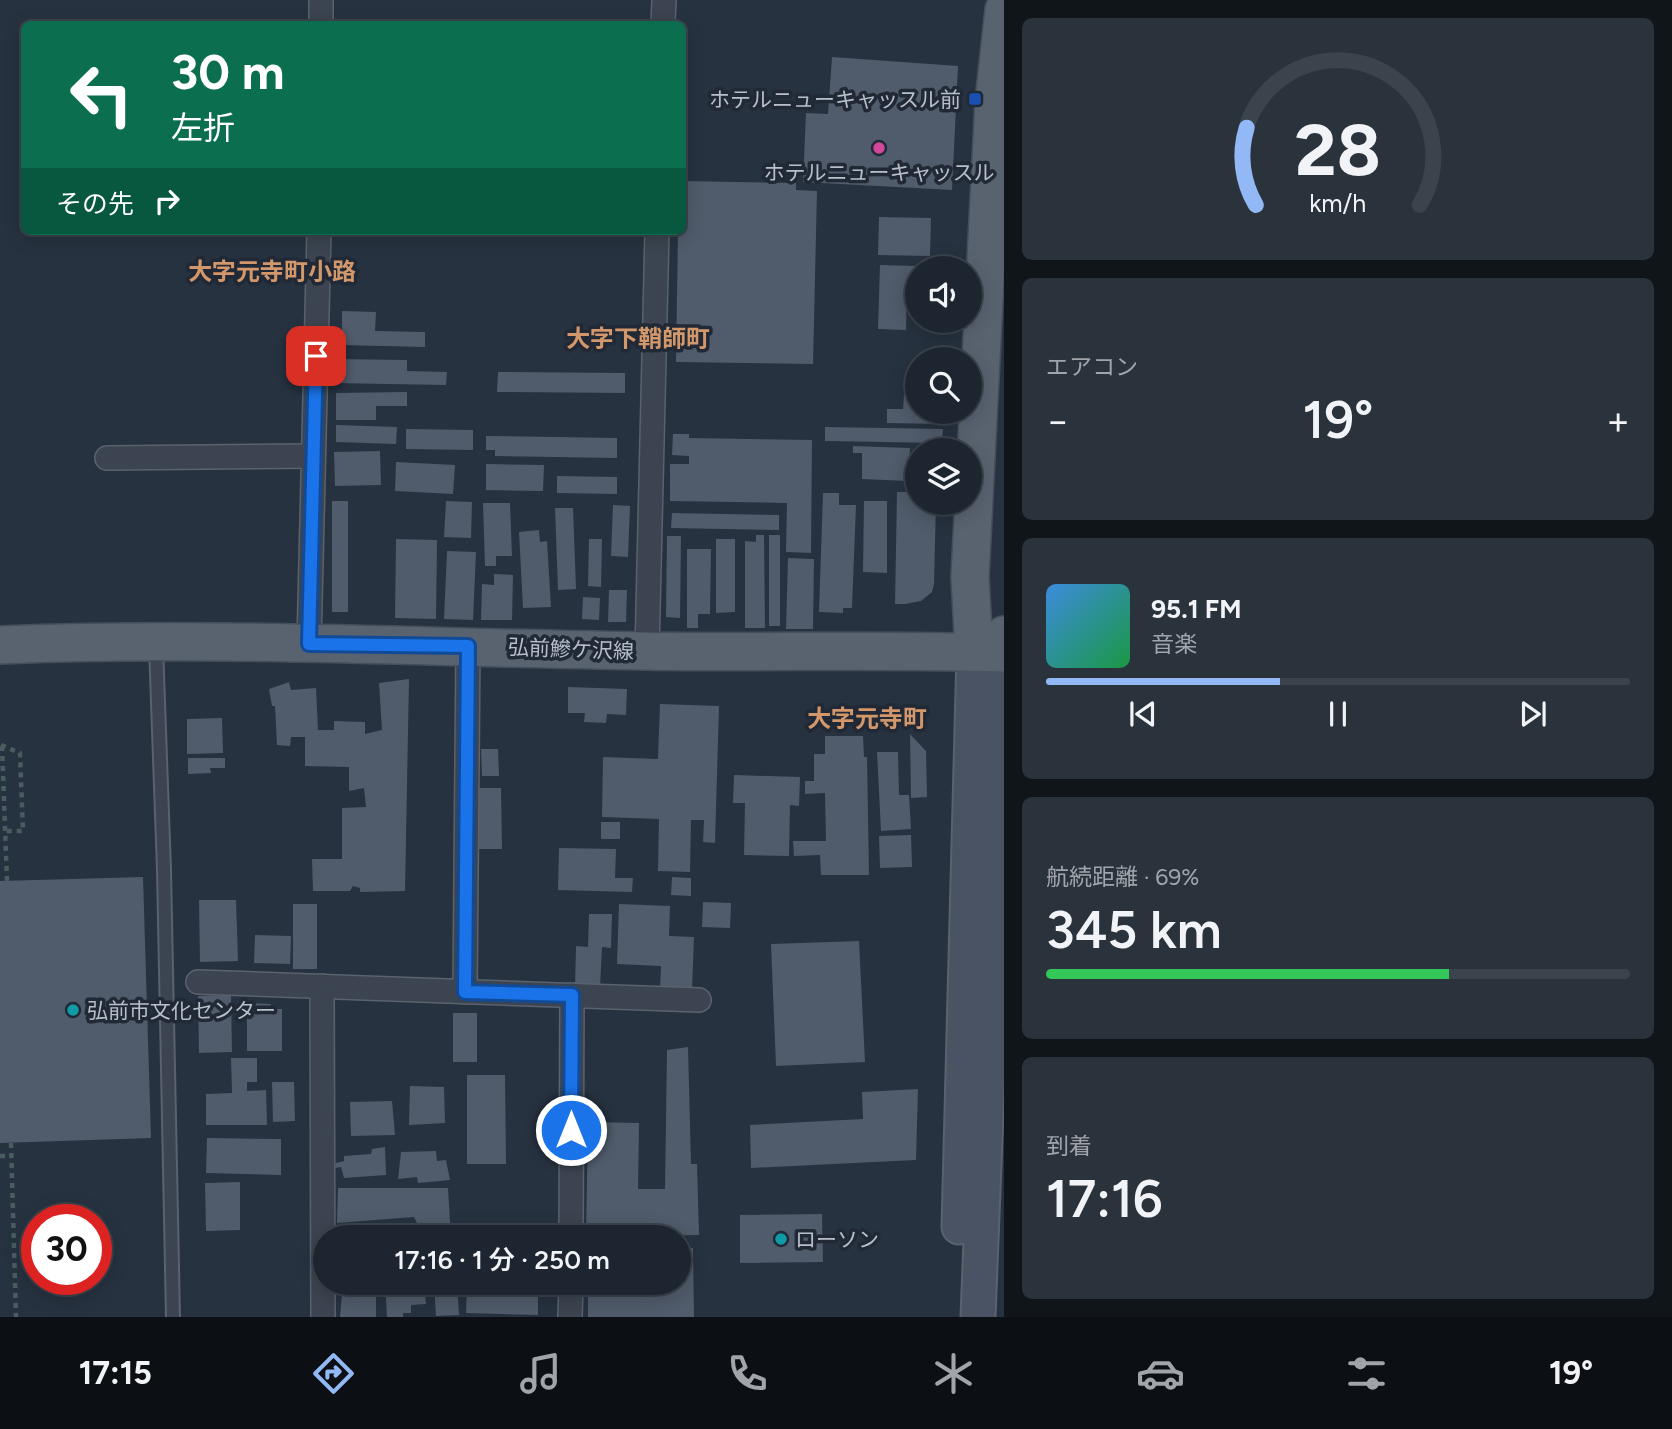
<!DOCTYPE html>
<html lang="ja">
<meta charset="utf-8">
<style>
:root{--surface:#1d2630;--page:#2a323c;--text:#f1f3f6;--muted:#a0a5ab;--line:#3b434c;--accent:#92b9f5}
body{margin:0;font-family:Figtree,"Noto Sans JP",sans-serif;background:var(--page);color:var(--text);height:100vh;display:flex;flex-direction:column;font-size:26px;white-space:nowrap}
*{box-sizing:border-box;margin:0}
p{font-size:23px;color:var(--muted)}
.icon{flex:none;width:38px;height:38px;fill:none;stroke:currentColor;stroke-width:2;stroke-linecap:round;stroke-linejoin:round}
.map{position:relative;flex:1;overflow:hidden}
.sheet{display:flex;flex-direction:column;gap:18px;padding:18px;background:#10151a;width:668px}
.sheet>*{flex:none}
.top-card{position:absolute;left:21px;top:21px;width:665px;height:214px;border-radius:10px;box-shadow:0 4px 18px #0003,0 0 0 2px var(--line);background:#0b6e4f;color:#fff;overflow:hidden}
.buttons{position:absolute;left:905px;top:256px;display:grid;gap:14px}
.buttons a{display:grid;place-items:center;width:77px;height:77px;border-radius:50%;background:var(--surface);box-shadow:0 4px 18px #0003,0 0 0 2px var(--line);font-size:35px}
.speed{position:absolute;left:21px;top:1204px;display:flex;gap:14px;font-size:35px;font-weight:700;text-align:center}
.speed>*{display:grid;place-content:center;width:91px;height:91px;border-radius:50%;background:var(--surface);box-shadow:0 4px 18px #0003,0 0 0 2px var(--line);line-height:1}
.speed .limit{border:10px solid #d22;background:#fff;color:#111}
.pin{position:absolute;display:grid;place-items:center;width:60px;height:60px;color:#fff;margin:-30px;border-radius:14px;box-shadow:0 4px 10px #0006}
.me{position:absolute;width:77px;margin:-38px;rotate:0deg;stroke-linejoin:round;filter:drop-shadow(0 0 5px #0008)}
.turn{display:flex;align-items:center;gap:24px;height:147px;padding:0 35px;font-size:32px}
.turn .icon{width:91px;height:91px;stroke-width:2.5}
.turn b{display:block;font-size:49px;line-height:60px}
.then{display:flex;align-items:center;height:66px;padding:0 35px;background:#0003;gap:14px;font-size:26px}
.big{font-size:52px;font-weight:600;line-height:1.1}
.sheet .tile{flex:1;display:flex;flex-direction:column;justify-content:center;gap:10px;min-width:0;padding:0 24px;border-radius:10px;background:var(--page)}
.sheet .dial{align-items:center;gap:0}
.dial svg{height:182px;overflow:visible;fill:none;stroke:var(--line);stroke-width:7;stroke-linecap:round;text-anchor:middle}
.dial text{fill:var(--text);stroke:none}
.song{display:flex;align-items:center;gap:21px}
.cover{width:84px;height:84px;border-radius:10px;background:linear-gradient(135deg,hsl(210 70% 55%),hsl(140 70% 35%))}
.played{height:7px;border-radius:4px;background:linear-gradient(90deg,var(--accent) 40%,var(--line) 40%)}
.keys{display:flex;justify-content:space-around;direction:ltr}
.heat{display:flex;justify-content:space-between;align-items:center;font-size:38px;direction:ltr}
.charge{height:10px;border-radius:5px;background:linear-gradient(90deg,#34c759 69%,var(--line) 0)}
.trip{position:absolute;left:313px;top:1225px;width:378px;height:70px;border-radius:35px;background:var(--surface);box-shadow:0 4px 18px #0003,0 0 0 2px var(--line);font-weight:600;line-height:70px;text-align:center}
.dock{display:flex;height:112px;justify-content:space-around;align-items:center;background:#0c0f13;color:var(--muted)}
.dock .icon{width:49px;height:49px}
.dock .current{color:var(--accent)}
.dock b{font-size:32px;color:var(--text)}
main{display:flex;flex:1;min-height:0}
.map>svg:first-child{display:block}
.building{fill:#505b6b}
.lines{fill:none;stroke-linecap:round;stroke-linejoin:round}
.lane-casing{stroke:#59626d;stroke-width:16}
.street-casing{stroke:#59626d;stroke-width:26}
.secondary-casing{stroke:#59626d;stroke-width:37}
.primary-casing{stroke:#444d59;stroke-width:40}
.path{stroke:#495d60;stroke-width:4.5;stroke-dasharray:5 5;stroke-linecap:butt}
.lane{stroke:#3b4450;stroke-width:12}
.street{stroke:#3b4450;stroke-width:23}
.secondary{stroke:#495363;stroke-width:33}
.primary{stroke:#596370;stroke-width:37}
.route-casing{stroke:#114b97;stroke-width:18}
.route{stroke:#1a73e8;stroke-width:12}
.transit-dot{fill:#1a4fb4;stroke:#202935;stroke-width:2.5}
.hotel-dot{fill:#d1479c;stroke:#202935;stroke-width:2.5}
.culture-dot{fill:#0f9aa8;stroke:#202935;stroke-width:2.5}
.labels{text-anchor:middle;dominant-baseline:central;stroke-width:7;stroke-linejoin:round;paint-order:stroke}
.poi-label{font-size:21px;fill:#b7bfca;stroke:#202935;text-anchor:start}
.street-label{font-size:21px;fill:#b7bfca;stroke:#202935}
.quarter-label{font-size:24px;font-weight:bold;fill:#d2976b;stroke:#202935}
</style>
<main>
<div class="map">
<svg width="1004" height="1317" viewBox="0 0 1004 1317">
<rect width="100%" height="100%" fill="#273240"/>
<g class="building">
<path d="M832,57L958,66L952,190L803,182L806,113L828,114Z"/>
<path d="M682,181L796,183V190L817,191L813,364L676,362L678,231H682Z"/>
<path d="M879,217L931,218L930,256L878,255Z"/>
<path d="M880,265L917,266V286H907L906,330L878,329Z"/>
<path d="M342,311L376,312L375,331L425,332V347L342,345Z"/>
<path d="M332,359L407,360V371L447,372L446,385L332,383Z"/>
<path d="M498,372L625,373V393L497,392Z"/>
<path d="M407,392V406H376V420H336V393Z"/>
<path d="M904,395H917V411H946L945,424L887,423V409H903Z"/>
<path d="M336,425L397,427L396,444L336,442Z"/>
<path d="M825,427L943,429L942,443L825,441Z"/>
<path d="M406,429L473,430V450L406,449Z"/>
<path d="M673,434H689V438L812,440L811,553L786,552L787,503L670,501V464H689V456L672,455Z"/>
<path d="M486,436L617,438V458L495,456V450H486Z"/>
<path d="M853,446L910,448L908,481L862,479V453H853Z"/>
<path d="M380,451L381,485L335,486L334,452Z"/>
<path d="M396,462L455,465L453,494L395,491Z"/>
<path d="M486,464L544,465L543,491L486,490Z"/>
<path d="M557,476L617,477V494L557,493Z"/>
<path d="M897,492H917V502H936L934,584L932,592L921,601L905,604H895Z"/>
<path d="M823,493H839V505H856L852,608H843V613L819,612Z"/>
<rect x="332" y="501" width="16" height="111"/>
<path d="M446,501L472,502L471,538L444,537Z"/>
<path d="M864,501H887V573L863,572Z"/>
<path d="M483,503H510L512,556H496V566H485Z"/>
<path d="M613,505L630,506L628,557L611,556Z"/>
<path d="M555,508H573L576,589L558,590Z"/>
<path d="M672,513L779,515V530L671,528Z"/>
<path d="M539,530L540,542L547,541L551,607L523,608L519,532Z"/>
<path d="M756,535H764L765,628H745V541L756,542Z"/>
<rect x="769" y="535" width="11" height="91"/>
<path d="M667,536H681L680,618L666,617Z"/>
<path d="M396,539L437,540L436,619L395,618Z"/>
<path d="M589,539H602L601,587L588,586Z"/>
<path d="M716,539H735V612L716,613Z"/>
<path d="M687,549H711L710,614H698V628H687Z"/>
<path d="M447,551L476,552L473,620L444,619Z"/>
<path d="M788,558L814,559L813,629H786Z"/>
<path d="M494,574L513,575L512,620H481L482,584L494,585Z"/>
<path d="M609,590H627L626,622H608Z"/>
<path d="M583,597L600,598L599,620L582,619Z"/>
<path d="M409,679L405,891L360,892V888L353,886L350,891H313L312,859H342V808L366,807L364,788L349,791V767L305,766V737H291L290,746L277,745L275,706H272L269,689L289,682L291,690L316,688L318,730H334V721L365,722V734L382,730L379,683Z"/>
<path d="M568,687L627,689L626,715L607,714L606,723L584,722L585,713H568Z"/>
<path d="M660,704L719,706L715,843L703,842L704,820H691L690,872L658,871L659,819L602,817L603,757L658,759Z"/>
<path d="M222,718L223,753L187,754V719Z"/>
<path d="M910,734L926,751L927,797L911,798Z"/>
<path d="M825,736H863L864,757H867L869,875H821L820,855L794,856L793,841H826L825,793L805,794V781H814V754H825Z"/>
<path d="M481,749H498L499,776H482Z"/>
<path d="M877,752H898L899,795H909L911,829L881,831Z"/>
<path d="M188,758H225V768H210L211,773L188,774Z"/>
<path d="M734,775L800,777L799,806L790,805L789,856L744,855L745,803H733Z"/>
<path d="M473,788H501L502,849H474Z"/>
<rect x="601" y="822" width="19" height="17"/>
<path d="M911,835L912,867L880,868L879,836Z"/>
<path d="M559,848L616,849L615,878H633L632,892L558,890Z"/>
<path d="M143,877L151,1138L0,1143V881Z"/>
<path d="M672,877L691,878V896L671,895Z"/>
<path d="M199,900H236L238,961L200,962Z"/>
<path d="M703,902L731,903L730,928L702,927Z"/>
<rect x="293" y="904" width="24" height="65"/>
<path d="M619,904L670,906L669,936L694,937L692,991H660L661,966L617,964Z"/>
<path d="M589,914H612L611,948L602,947L600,988H575L576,946L588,947Z"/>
<path d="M255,935L291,936L290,964L254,963Z"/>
<path d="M859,941L865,1062L776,1066L771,944Z"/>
<path d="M231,995L232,1052L199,1053L198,996Z"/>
<path d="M247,1003L271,1004L270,1009H282V1051H247Z"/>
<rect x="453" y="1013" width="24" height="49"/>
<path d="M688,1047L691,1164H697L699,1235L586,1237L588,1122L639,1123L638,1189H665L667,1050Z"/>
<path d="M231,1058H257V1082H247V1091L266,1090L267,1125H206V1094L232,1093Z"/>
<path d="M467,1075H505L506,1164H467Z"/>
<path d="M272,1082H294L295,1121L273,1122Z"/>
<path d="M410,1086L444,1087L445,1123L409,1125Z"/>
<path d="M918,1089L916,1160L751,1168L750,1125L863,1119L862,1092Z"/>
<path d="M392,1101L395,1135L351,1136L350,1102Z"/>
<path d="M207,1138L281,1139V1175L206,1173Z"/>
<path d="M385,1147L386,1175L344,1178L341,1167L335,1168L336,1163L344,1161V1156L371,1154L372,1149Z"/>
<path d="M436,1151L437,1161L446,1160L450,1180L418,1183L417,1177L398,1179L401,1152Z"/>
<path d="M240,1182V1230L206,1231L205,1183Z"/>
<path d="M338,1188H448L450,1223L418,1225L414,1217L337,1223Z"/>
<path d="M822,1214L823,1262L740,1263V1215Z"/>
<path d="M679,1248H693L694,1317H588V1283H679Z"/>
<path d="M343,1283H376V1317H340Z"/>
<path d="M385,1283H424L426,1304L411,1305V1313H403V1317H387Z"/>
<path d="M434,1283H457L459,1315L436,1316Z"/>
<path d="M467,1283L538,1285V1315L466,1313Z"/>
</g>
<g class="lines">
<g class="lane-casing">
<path id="lane" d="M156,646L164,870L173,1317"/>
</g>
<g class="street-casing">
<g id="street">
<path d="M321,0V24"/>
<path d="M663,24L664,0"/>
<path d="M107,458L313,456"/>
<path d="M309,644L319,231"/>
<path d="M647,651L657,231"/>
<path d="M198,982L699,1000"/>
<path d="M322,986L323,1317"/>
<path d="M465,992L468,646"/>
<path d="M571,1237L572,995"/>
<path d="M570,1317L571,1283"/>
</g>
</g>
<g class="secondary-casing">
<g id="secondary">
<path d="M959,1227L974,652"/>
<path d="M978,1317L1004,654"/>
</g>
</g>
<g class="primary-casing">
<g id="primary">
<path d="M0,645C215,636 432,648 647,651C765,653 884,649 1002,653L1004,635"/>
<path d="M974,652L970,577L994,101L1004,10"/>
</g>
</g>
<g class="path">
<path d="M1,745L20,753L23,831H5"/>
<path d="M2,746L7,881"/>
<path d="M11,1143L16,1317"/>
<path d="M0,1156H12"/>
</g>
<use href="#lane" class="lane"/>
<use href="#street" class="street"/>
<use href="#secondary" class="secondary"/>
<use href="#primary" class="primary"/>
</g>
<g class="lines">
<g class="route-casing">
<path id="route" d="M316,356L309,644L468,646L465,992L572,995L571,1130"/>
</g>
<use href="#route" class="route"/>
</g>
<rect class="transit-dot" x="968" y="92" width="14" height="14" rx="3.5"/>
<circle class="hotel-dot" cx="879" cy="148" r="7"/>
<g class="culture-dot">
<circle cx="73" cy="1010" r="7"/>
<circle cx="781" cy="1239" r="7"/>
</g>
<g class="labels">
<g class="poi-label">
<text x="961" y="99" text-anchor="end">ホテルニューキャッスル前</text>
<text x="879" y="172" text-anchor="middle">ホテルニューキャッスル</text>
<text x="87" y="1010">弘前市文化センター</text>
<text x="795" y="1239">ローソン</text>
</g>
<g class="street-label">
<text transform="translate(571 649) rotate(2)">弘前鰺ケ沢線</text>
</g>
<g class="quarter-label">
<text x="272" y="271">大字元寺町小路</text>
<text x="638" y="338">大字下鞘師町</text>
<text x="867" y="718">大字元寺町</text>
</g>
</g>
</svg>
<div class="buttons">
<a><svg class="icon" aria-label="sound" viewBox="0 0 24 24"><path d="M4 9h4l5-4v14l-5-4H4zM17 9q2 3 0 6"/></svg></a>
<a><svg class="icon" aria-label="search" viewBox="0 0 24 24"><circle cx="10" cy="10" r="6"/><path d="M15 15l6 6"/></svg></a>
<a><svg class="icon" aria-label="layers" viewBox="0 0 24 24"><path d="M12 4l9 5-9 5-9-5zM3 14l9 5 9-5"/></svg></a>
</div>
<div class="speed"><div class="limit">30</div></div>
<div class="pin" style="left:316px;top:356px;background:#d93025"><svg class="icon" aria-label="arrive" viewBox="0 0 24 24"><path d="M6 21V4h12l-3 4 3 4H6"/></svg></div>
<svg class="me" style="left:571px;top:1130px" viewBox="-20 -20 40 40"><circle r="17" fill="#1a73e8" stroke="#fff" stroke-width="3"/><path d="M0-11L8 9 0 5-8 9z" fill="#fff"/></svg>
<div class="trip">17:16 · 1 分 · 250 m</div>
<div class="top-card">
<div class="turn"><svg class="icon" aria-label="left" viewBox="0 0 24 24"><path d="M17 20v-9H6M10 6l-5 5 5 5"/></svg><div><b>30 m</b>左折</div></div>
<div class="then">その先<svg class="icon" aria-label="right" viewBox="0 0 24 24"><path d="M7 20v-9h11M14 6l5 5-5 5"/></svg></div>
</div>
</div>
<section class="sheet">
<div class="tile dial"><svg viewBox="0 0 100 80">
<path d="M14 69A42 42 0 1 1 86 69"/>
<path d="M14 69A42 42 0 0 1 10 35" stroke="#92b9f5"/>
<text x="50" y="56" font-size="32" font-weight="700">28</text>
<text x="50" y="72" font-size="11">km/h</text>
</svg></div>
<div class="tile"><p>エアコン</p>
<div class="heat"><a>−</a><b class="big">19°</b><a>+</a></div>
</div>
<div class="tile">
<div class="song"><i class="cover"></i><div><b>95.1 FM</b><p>音楽</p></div></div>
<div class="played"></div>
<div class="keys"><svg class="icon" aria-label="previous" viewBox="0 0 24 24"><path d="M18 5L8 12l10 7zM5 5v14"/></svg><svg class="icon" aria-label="pause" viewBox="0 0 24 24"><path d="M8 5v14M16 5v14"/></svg><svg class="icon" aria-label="next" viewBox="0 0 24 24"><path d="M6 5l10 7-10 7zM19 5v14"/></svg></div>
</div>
<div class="tile"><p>航続距離 · 69%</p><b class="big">345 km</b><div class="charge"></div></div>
<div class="tile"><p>到着</p><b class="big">17:16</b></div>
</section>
</main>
<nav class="dock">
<b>17:15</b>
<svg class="icon current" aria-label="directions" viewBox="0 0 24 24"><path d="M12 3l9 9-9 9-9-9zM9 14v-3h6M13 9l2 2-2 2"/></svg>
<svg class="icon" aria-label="music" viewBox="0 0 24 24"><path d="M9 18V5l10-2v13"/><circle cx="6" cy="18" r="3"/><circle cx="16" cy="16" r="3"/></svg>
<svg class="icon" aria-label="phone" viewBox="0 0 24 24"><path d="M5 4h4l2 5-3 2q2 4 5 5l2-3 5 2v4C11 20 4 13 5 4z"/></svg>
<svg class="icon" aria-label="climate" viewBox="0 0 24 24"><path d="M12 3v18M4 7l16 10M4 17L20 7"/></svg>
<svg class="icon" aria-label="car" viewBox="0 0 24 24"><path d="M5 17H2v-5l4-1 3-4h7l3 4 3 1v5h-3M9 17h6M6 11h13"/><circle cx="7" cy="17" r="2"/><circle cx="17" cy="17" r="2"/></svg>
<svg class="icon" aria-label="filters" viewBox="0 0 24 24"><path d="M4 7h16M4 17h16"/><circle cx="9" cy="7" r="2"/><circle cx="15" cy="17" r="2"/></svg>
<b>19°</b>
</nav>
